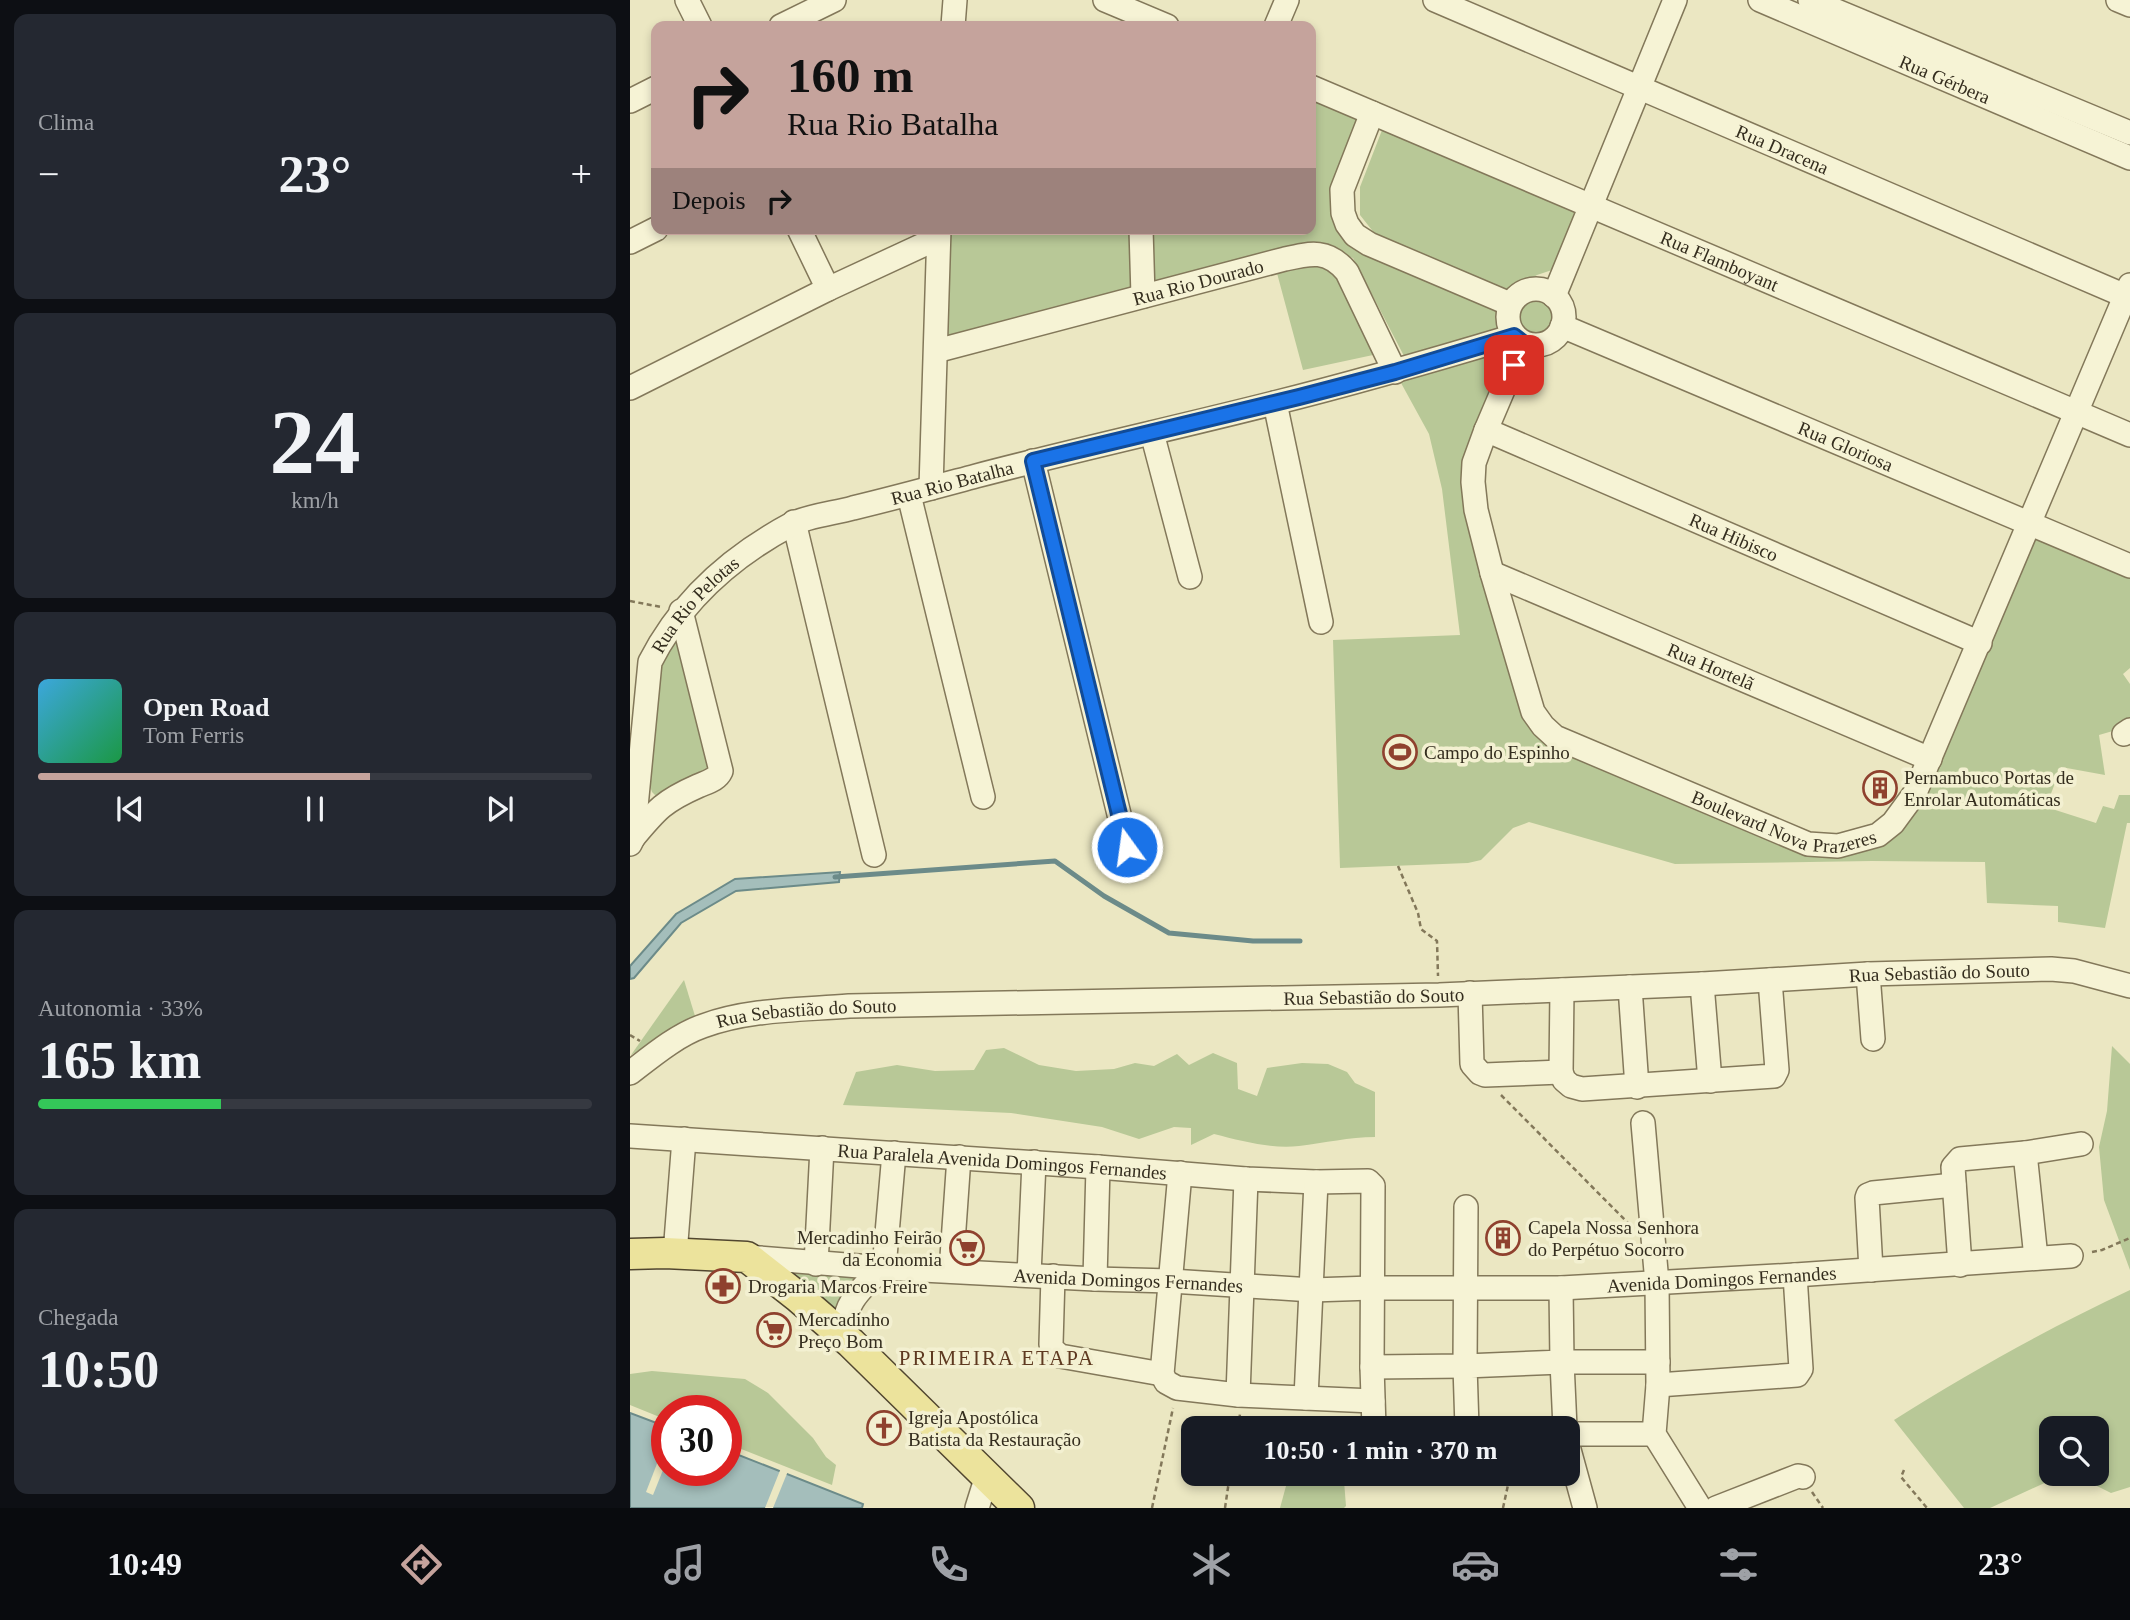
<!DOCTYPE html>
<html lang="pt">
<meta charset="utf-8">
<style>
:root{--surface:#171b24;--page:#242831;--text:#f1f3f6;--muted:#9ea1a6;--line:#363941;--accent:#c5a39c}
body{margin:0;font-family:Georgia,serif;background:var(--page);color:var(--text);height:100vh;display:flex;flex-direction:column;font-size:26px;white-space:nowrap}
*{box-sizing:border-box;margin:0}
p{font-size:23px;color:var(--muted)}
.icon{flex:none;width:38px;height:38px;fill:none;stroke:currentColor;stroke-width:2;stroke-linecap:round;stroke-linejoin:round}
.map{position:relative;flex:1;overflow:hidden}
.side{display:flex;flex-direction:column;gap:14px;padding:14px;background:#0d0f14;width:630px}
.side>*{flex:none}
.guide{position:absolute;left:21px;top:21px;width:665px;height:214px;border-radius:14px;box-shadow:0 4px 10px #0003;background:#c5a39c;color:#111;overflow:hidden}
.fabs{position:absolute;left:1409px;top:1416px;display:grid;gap:14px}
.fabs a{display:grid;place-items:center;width:70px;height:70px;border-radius:14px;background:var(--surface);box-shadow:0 4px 10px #0003;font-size:35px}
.speed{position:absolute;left:21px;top:1395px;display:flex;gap:14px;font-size:35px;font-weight:700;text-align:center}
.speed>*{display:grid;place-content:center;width:91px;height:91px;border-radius:50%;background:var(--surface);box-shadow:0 4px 10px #0003;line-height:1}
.speed .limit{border:10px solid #d22;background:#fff;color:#111}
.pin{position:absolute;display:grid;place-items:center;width:60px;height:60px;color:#fff;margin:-30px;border-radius:14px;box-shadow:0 4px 10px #0006}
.me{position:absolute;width:77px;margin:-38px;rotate:346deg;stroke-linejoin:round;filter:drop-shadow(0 0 5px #0008)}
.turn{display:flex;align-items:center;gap:24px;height:147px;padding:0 21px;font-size:32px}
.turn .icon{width:91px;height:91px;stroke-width:2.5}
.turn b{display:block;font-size:49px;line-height:60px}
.then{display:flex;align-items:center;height:66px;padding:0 21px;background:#0003;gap:14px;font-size:26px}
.big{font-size:52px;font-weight:700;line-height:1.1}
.side .card{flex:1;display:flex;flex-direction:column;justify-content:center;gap:10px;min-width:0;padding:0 24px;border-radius:14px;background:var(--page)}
.side .dial{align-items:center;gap:0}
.dial b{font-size:91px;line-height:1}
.song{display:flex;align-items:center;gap:21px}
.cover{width:84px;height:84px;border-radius:10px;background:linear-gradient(135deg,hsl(200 70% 55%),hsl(140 70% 35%))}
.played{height:7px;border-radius:4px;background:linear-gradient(90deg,var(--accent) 60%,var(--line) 60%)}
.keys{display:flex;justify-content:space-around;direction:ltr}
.heat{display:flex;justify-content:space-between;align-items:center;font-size:38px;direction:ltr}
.charge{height:10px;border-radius:5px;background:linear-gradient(90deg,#34c759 33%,var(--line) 0)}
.trip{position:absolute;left:551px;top:1416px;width:399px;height:70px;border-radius:14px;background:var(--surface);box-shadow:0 4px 10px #0003;font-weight:700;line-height:70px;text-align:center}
.tabs{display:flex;height:112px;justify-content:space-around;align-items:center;background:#090b0e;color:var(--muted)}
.tabs .icon{width:49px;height:49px}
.tabs .selected{color:var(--accent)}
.tabs b{font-size:32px;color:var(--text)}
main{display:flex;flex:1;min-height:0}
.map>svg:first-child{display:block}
.green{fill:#b8c897;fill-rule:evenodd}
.water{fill:#a4bebb;stroke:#6c8b89;stroke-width:2}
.pier{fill:#ebe7c2}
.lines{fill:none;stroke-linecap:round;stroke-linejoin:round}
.stream{stroke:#6c8b89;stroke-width:5}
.minor-casing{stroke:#83785a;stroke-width:26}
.major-casing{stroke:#51462f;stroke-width:33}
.path{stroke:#83785a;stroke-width:2.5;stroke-dasharray:5 3.5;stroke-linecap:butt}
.minor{stroke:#f6f3d5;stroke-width:23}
.major{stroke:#ece39c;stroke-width:30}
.route-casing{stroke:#114b97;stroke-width:18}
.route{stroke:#1a73e8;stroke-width:12}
.labels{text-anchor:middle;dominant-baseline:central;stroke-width:7;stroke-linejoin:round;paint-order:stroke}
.street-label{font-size:19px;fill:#342d1e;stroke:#f3f0d1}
.poi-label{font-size:19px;fill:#342d1e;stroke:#f3f0d1;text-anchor:start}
.neighbourhood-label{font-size:21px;letter-spacing:2px;fill:#5e3920;stroke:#f3f0d1}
</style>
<main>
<section class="side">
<div class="card"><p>Clima</p>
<div class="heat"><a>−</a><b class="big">23°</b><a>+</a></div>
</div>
<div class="card dial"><b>24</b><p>km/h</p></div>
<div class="card">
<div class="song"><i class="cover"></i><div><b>Open Road</b><p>Tom Ferris</p></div></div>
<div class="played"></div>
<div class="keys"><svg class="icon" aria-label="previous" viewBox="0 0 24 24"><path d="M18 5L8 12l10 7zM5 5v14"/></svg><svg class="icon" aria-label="pause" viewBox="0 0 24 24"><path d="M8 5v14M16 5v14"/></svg><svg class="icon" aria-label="next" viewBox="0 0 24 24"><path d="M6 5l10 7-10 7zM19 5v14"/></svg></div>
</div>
<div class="card"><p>Autonomia · 33%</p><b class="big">165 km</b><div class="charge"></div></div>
<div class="card"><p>Chegada</p><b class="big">10:50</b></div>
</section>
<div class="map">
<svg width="1500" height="1508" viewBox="0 0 1500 1508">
<rect width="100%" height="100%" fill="#ebe7c2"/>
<g class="green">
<path d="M681,94L735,116L707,218L871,312V327L865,331L774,356L723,258L697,250L698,255L757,352L673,370L644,262L516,290L515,229H681Z"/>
<path d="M754,125L946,213L922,270L907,275L878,291L749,239L730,215V187Z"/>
<path d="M309,229H511L513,296L306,351Z"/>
<circle cx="907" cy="317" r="17"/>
<path d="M884,336L844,463L913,726L1178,844L1263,822L1401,538L1500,573V668L1493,674L1500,684V726L1469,735L1475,775L1431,767L1416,807L1466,823L1473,806L1484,809L1489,795H1500V823H1497L1475,928L1428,922V906L1357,903L1355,862L1242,861L1045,864L899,822L883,828L851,860L838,863L710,868L703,640L830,635L812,489L799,434L765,372Z"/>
<path d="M45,639L49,641L86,773L26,796L22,792L19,783C22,749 23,663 45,639Z"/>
<path d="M54,980L65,1016L1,1055Z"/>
<path d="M1482,1046L1500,1064V1270L1474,1200L1469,1147L1477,1111Z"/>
<path d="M374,1048L409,1065L446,1071L484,1069L505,1063L524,1066L547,1054L559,1065L583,1053L607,1063L608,1089L627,1096L637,1068L672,1063L698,1064L717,1072L725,1083L745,1092V1137C719,1137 695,1143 669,1146C640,1149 612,1141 584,1134L561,1145V1128L544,1127L509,1139L472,1127L381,1113L213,1105L226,1072L267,1065L305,1071L344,1070L356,1050Z"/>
<path d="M145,1269L242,1272L209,1316Z"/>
<path d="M1500,1290V1487L1481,1493L1453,1479L1432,1475L1360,1508H1334L1264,1420C1342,1371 1417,1329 1500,1290ZM1421,1428H1466V1474H1421Z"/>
<path d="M22,1371L115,1379L138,1393L183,1438L196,1457L206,1465L202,1485L96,1443V1410H37V1420L0,1405V1374Z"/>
<path d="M667,1474H700L714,1481L716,1506L714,1508H650L659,1475Z"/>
</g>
<g class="water">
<path d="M210,872L209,882L106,891L51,923L4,978L0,979V966L46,914L105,879Z"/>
<path d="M0,1413L37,1427V1470H96V1450L233,1504L232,1508H0Z"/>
</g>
<g class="pier">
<path d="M37,1438V1460L23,1495L16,1492Z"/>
<path d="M151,1468L158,1471L143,1508H135Z"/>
</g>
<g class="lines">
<path class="stream" d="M205,877L425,861L474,896L539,933L623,941H670"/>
<g class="minor-casing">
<g id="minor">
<path d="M57,0L70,26"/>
<path d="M475,0L537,26"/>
<path id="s1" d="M805,0L1500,298"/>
<path id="s2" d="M1130,0L1500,158"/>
<path d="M1180,0L1500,133"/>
<path d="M1488,0L1500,5"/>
<path d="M151,26L204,0"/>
<path d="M323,26L325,0"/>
<path d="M646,26L657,0"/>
<path id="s3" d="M681,87L1500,435"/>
<path d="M0,101L26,88"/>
<path d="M742,113L712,190L713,213L717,224L725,235L739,244L880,304"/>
<path d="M169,229L198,289"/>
<path d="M511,229L513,296"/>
<path d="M0,242L26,229"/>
<circle cx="906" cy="317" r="28"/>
<path d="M924,296L1045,0"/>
<path id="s4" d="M932,326L1500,566"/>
<path id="s5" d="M893,343L856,430L844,463L843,482L846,510L862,573L903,712L913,726L925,737L1178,844L1208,846L1248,835L1263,823L1285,793L1500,285"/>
<path id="s6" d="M306,351L655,259C681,253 698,249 717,272L765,372"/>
<path d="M0,388L198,289L308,238"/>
<path d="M645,403L691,622"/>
<path id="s7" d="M856,430L1350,643"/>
<path d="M522,433L560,577"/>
<path d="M403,461L497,847"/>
<path d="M301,488L309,229"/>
<path d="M279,495L353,797"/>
<path d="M164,522L244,855"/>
<path id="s8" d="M862,573L1300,759"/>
<path d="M1494,734L1500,730"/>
<path d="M3,838C27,809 34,801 68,786C77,782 87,780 91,771L51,611"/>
<path id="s9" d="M0,844L3,838L20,662C51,601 102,556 162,524C178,516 205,513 223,508C265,498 305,487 346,476C445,450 545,428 644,403C725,383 804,360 884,336"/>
<path d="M1238,974L1243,1039"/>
<path d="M1072,984L1080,1081"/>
<path d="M1000,987L1007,1087"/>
<path d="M932,990L931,1072L934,1080L941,1086L952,1089L1144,1076L1147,1070L1140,980"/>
<path d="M840,993L842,1064L850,1073L855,1075L931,1072"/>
<path id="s10" d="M0,1073C22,1056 47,1035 73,1026C119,1009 170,1010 219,1006L809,995L1072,984L1238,974L1421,969L1444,971L1500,986"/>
<path d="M1013,1123L1027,1283L1028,1385L1024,1434L1070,1508"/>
<path id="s11" d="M0,1136L468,1167L616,1179L686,1182L738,1181L743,1186L742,1367L835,1366L836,1207"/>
<path d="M1395,1153L1451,1144"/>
<path d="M550,1173L532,1374L536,1382L547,1388L608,1395L743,1401"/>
<path d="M45,1254L54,1139"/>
<path id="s12" d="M117,1257L254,1268L465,1279L541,1281L682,1290L742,1288H931L1165,1275L1441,1256"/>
<path d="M186,1264L192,1148"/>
<path d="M1330,1265L1323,1167L1330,1159L1395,1153L1406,1258"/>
<path d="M1241,1270L1237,1198L1238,1195L1243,1193L1324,1185"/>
<path d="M321,1271L329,1157"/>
<path d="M399,1275L404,1162"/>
<path d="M423,1276L421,1344L422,1349L430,1356L532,1374"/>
<path d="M465,1279L468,1167"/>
<path d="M221,1343C203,1312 232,1286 254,1268L264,1153"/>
<path d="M742,1367L744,1428"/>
<path d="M1028,1385L1167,1375L1171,1369L1165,1275"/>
<path d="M608,1395L616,1179"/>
<path d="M676,1398L686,1182"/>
<path d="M837,1428L835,1366L932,1362L931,1288"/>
<path d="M935,1428L932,1362H1028"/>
<path d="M938,1434H1024"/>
<path d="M938,1446L955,1508"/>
<path d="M347,1508L357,1476"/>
<path d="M1086,1508L1168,1476L1173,1477"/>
</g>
</g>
<g class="major-casing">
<path id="major" d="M0,1254L35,1253L117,1257L168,1297L221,1343L389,1508"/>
</g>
<g class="path">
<path d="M0,601L31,607"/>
<path d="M768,866L788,913L791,929L807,941L808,976"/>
<path d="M0,1035L10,1041"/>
<path d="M871,1095L1002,1227"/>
<path d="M1462,1252L1472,1250L1500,1238"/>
<path d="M608,1428L610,1414"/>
<path d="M1274,1470L1271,1477L1297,1508"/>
<path d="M1182,1492L1193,1508"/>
<path d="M522,1508L543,1408"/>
<path d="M595,1508L600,1474"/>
<path d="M873,1508L878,1485L877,1474"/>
</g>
<use href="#minor" class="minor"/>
<use href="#major" class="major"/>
</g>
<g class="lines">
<g class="route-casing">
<path id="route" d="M497,847L403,461L669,397L765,372L884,336L893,343L884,365"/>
</g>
<use href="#route" class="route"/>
</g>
<defs>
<g id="stadium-ring" transform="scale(1.75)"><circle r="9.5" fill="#f3f0d1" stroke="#8f412e" stroke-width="1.5"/><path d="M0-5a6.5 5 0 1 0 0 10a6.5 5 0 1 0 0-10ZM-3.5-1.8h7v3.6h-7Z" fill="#8f412e"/></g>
<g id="building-ring" transform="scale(1.75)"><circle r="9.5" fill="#f3f0d1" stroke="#8f412e" stroke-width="1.5"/><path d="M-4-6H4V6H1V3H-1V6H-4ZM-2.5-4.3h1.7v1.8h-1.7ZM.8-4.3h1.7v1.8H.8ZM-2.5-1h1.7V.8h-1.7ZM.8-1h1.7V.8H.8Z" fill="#8f412e"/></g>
<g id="supermarket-ring" transform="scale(1.75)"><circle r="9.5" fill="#f3f0d1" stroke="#8f412e" stroke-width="1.5"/><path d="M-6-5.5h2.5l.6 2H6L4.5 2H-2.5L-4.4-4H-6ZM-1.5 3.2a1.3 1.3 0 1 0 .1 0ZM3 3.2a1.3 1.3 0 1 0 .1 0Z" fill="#8f412e"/></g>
<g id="pharmacy-ring" transform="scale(1.75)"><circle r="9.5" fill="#f3f0d1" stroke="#8f412e" stroke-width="1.5"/><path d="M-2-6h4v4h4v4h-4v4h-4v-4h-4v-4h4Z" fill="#8f412e"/></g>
<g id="church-ring" transform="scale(1.75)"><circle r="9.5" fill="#f3f0d1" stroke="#8f412e" stroke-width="1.5"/><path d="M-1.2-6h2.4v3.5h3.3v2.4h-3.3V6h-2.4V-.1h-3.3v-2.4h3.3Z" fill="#8f412e"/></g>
</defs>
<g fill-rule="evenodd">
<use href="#stadium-ring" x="770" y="752"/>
<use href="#building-ring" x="1250" y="788"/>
<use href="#building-ring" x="873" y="1238"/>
<use href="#supermarket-ring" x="337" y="1248"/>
<use href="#pharmacy-ring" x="93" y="1286"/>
<use href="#supermarket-ring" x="144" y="1330"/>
<use href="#church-ring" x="254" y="1428"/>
</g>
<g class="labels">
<g class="street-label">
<text stroke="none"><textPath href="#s2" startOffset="201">Rua Gérbera</textPath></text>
<text stroke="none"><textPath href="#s1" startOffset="378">Rua Dracena</textPath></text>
<text stroke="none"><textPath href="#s3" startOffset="444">Rua Flamboyant</textPath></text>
<text stroke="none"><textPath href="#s6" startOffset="271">Rua Rio Dourado</textPath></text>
<text stroke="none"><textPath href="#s4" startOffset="308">Rua Gloriosa</textPath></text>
<text stroke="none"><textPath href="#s9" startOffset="550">Rua Rio Batalha</textPath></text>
<text stroke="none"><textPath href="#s7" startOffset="270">Rua Hibisco</textPath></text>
<text stroke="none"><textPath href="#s9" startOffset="257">Rua Rio Pelotas</textPath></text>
<text stroke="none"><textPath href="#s8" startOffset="238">Rua Hortelã</textPath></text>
<text stroke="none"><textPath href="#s5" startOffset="667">Boulevard Nova Prazeres</textPath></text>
<text stroke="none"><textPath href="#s10" startOffset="1326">Rua Sebastião do Souto</textPath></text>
<text stroke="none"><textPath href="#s10" startOffset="760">Rua Sebastião do Souto</textPath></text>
<text stroke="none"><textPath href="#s10" startOffset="192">Rua Sebastião do Souto</textPath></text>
<text stroke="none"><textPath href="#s11" startOffset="373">Rua Paralela Avenida Domingos Fernandes</textPath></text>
<text stroke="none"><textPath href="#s12" startOffset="976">Avenida Domingos Fernandes</textPath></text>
<text stroke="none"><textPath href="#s12" startOffset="382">Avenida Domingos Fernandes</textPath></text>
</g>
<g class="poi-label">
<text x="794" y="752">Campo do Espinho</text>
<text x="1274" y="777">Pernambuco Portas de<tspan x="1274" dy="22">Enrolar Automáticas</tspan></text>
<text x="898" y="1227">Capela Nossa Senhora<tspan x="898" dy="22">do Perpétuo Socorro</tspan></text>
<text x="312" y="1237" text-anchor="end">Mercadinho Feirão<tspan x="312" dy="22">da Economia</tspan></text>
<text x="118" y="1286">Drogaria Marcos Freire</text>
<text x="168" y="1319">Mercadinho<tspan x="168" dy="22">Preço Bom</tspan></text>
<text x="278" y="1417">Igreja Apostólica<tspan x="278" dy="22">Batista da Restauração</tspan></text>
</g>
<g class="neighbourhood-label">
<text x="367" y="1358">PRIMEIRA ETAPA</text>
</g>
</g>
</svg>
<div class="fabs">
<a><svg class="icon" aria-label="search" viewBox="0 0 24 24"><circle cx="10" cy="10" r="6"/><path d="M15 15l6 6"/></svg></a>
</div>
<div class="speed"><div class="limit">30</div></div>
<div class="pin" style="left:884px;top:365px;background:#d93025"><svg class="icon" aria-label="arrive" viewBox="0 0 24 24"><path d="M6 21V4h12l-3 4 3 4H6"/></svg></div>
<svg class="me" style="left:497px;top:847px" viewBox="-20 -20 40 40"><circle r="17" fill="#1a73e8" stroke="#fff" stroke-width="3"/><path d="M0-11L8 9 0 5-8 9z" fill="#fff"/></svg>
<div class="trip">10:50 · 1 min · 370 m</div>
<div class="guide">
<div class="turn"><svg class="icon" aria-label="right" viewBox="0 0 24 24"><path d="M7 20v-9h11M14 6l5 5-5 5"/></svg><div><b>160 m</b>Rua Rio Batalha</div></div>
<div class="then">Depois<svg class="icon" aria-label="right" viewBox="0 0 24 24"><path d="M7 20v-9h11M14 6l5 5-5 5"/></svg></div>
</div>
</div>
</main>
<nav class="tabs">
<b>10:49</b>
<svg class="icon selected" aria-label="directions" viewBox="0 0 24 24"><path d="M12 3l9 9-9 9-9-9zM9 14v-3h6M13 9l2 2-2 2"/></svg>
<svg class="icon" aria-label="music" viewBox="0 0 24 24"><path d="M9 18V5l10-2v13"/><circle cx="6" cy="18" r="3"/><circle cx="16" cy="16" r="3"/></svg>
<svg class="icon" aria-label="phone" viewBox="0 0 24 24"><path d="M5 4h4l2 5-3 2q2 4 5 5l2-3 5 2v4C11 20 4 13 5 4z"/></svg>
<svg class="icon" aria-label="climate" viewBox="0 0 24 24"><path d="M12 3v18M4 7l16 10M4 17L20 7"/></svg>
<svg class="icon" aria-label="car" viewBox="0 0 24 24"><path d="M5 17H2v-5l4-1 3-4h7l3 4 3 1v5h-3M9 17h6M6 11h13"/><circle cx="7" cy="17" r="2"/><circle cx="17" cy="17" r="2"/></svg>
<svg class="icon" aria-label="filters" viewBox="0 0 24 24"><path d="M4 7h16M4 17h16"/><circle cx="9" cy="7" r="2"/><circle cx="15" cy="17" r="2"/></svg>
<b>23°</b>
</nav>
